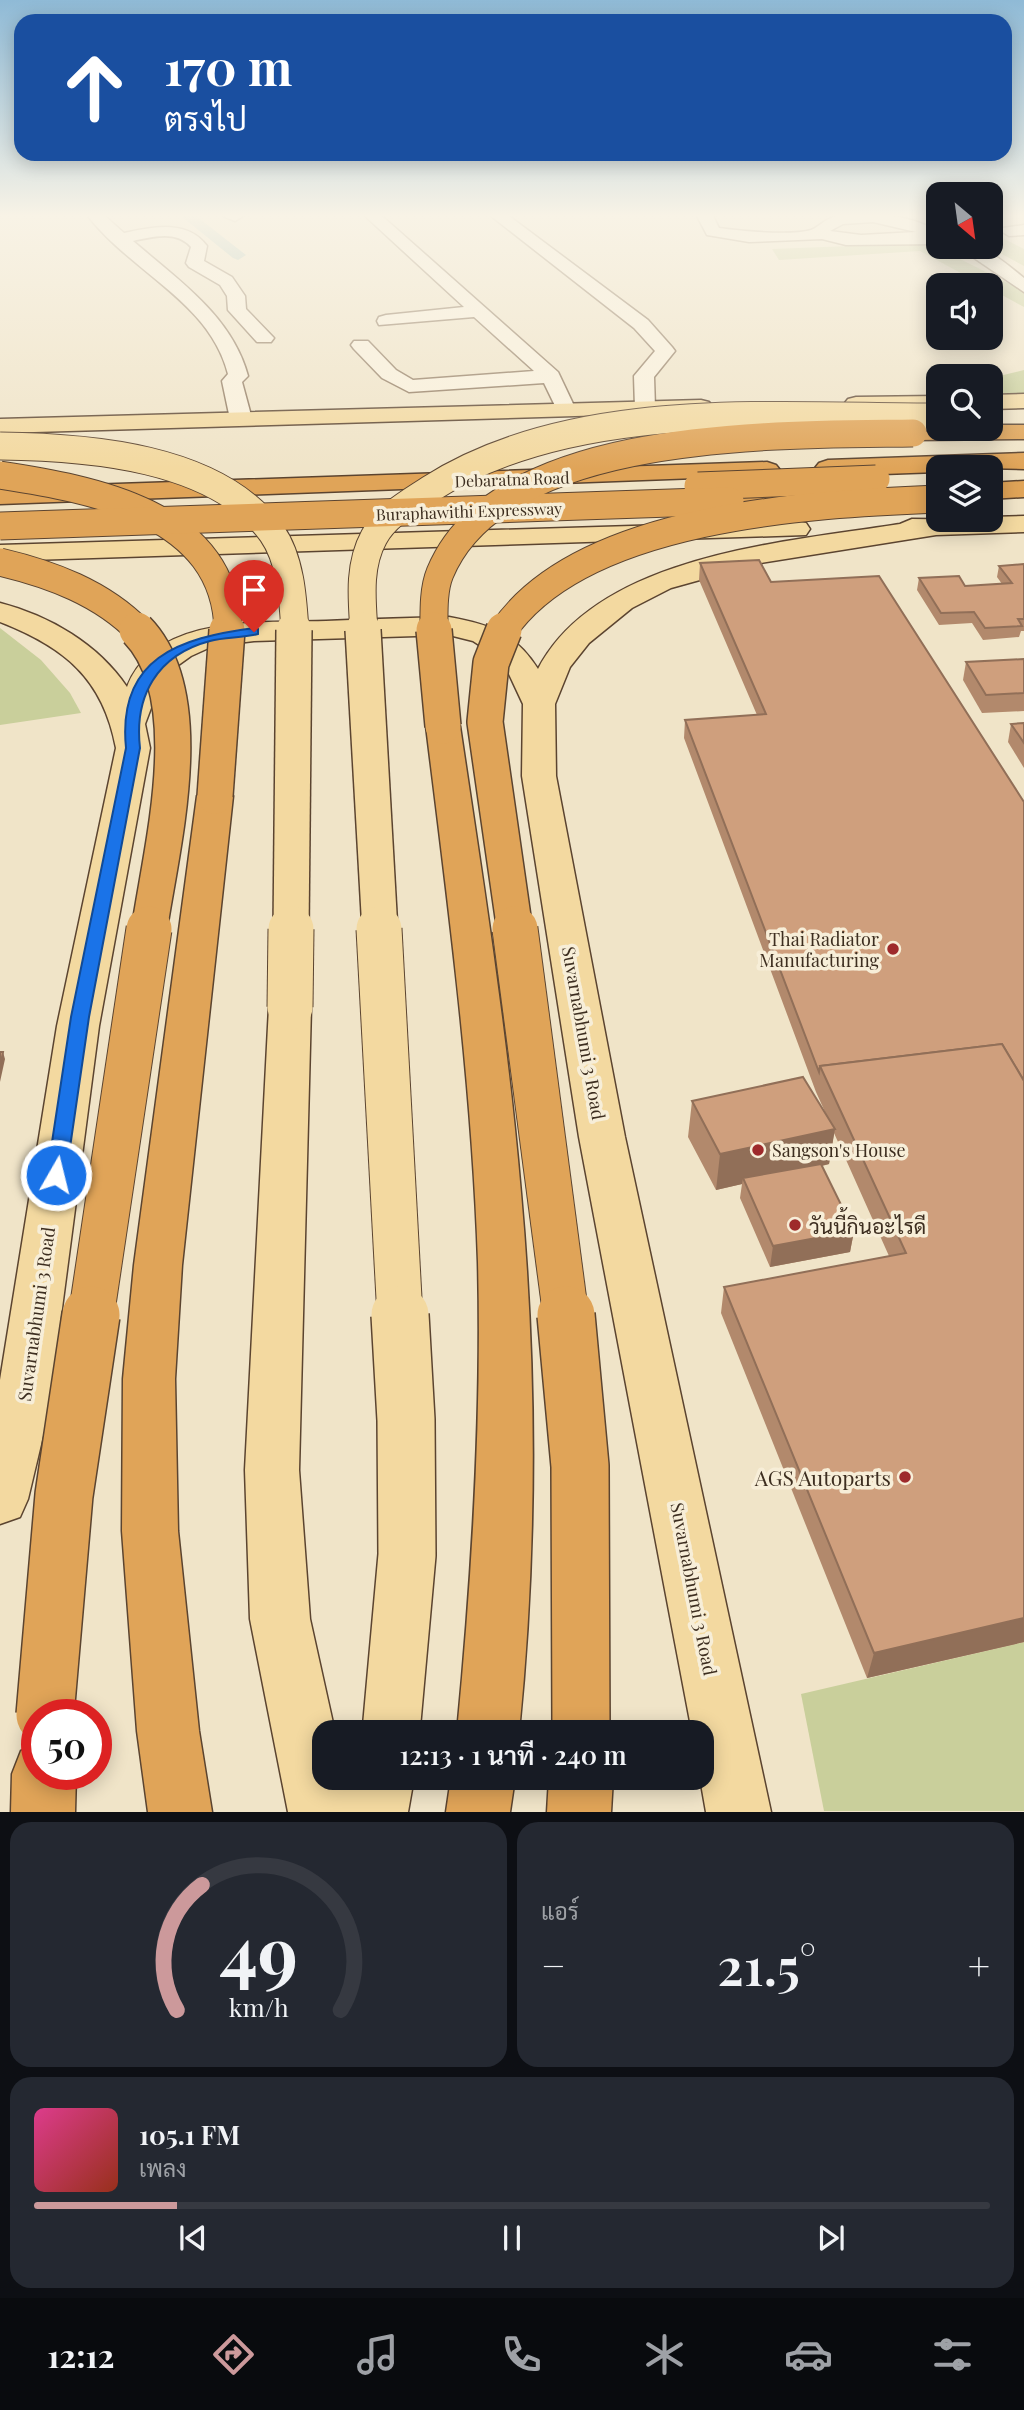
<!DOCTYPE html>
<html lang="th">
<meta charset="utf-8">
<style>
:root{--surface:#171b24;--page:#242831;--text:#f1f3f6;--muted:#9ea1a6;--line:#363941;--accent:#cc999b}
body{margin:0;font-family:"Playfair Display",Sarabun,serif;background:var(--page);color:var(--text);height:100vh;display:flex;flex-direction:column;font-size:26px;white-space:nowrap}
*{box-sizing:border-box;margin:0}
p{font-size:23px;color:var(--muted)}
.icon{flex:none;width:38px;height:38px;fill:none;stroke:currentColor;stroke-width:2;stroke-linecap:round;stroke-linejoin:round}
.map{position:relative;height:1812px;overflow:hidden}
.sheet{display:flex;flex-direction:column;gap:10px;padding:10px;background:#0d0f14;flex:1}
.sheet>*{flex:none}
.banner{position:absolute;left:14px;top:14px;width:998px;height:147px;border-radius:21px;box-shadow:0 4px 18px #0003;background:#1a4fa0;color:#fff;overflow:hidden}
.needle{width:46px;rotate:151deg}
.tools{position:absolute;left:926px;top:182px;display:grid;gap:14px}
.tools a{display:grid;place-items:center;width:77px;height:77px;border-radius:14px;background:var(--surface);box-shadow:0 4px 18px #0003;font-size:35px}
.speed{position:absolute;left:21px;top:1699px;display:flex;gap:14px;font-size:35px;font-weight:700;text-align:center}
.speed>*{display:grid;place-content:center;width:91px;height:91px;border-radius:50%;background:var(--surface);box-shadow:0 4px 18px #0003;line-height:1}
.speed .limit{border:10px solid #d22;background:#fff;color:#111}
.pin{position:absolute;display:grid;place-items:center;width:60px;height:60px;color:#fff;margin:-72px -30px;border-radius:50% 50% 50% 0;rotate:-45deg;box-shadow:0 0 7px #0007}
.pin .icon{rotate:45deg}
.me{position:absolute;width:77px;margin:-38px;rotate:8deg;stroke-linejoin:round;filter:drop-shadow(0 0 5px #0008)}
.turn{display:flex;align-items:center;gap:24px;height:147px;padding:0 35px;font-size:32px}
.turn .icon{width:91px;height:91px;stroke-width:2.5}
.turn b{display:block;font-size:49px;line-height:60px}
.big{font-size:52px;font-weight:600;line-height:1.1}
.sheet .tile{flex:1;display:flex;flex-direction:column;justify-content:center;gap:10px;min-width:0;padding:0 24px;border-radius:21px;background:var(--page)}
.sheet .dial{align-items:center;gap:0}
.dial svg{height:182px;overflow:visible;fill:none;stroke:var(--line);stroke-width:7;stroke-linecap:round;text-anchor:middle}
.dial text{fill:var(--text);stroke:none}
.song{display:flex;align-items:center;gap:21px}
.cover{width:84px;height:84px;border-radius:10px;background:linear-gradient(135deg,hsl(330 70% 55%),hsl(10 70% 35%))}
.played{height:7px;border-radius:4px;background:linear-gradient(90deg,var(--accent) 15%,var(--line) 15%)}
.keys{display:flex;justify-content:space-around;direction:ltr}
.heat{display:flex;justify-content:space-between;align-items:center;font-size:38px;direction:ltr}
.sheet .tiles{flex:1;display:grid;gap:10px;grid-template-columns:1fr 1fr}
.tile:last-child{grid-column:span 2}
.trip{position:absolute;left:312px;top:1720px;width:402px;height:70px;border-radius:21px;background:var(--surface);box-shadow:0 4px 18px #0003;font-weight:600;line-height:70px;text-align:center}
.dock{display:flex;height:112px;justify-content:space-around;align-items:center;background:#090b0e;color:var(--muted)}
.dock .icon{width:49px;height:49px}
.dock .active{color:var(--accent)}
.dock b{font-size:32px;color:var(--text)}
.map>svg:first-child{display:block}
.green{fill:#c9cf9b}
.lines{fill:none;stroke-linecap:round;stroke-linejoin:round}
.canal{fill:#a9c4bc;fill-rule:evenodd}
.minor-casing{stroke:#8d765c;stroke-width:3}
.major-casing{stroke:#5b4430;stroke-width:3}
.highway-casing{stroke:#5b4430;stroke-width:3}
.minor{fill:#faf1dc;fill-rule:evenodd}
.major{fill:#f3d9a0;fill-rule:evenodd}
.highway{fill:#e0a458;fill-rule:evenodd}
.major-bridge-far3-casing{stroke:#5b4430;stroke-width:29;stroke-linecap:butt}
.major-bridge-far2-casing{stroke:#5b4430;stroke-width:38;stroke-linecap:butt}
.major-bridge-far1-casing{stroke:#5b4430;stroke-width:47;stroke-linecap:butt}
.major-bridge-casing{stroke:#5b4430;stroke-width:60;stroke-linecap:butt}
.highway-bridge-far3-casing{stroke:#5b4430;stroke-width:29;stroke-linecap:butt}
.highway-bridge-far2-casing{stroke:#5b4430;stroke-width:38;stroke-linecap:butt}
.highway-bridge-far1-casing{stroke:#5b4430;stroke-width:47;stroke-linecap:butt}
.highway-bridge-casing{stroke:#5b4430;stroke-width:60;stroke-linecap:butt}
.major-bridge-far3{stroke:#f3d9a0;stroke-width:27}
.major-bridge-far2{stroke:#f3d9a0;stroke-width:35}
.major-bridge-far1{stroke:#f3d9a0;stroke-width:45}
.major-bridge{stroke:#f3d9a0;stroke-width:57}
.highway-bridge-far3{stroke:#e0a458;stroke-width:27}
.highway-bridge-far2{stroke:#e0a458;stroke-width:35}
.highway-bridge-far1{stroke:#e0a458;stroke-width:45}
.highway-bridge{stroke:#e0a458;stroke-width:57}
.wall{fill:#b2896c}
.shaded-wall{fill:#916f58}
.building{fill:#cf9f7d;stroke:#916f58;stroke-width:2}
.route{fill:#1a73e8;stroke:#114b97;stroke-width:2}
.poi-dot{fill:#9e2a2b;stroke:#f7eed8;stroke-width:2.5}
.labels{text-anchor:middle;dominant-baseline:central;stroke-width:7;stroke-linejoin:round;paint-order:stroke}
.far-street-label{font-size:16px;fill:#3d2e20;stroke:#f7eed8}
.poi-label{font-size:18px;fill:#3d2e20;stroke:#f7eed8;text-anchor:end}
.street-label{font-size:18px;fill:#3d2e20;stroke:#f7eed8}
.near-poi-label{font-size:21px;fill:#3d2e20;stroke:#f7eed8;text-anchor:start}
</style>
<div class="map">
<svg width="1024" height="1812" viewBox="0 0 1024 1812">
<rect width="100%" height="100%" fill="#f0e4c8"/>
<g class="green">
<path d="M991,232L1024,249V266L989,247Z"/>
<path d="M928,243L1024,291V307L991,289L990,285H983L920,251L779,260L772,249Z"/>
<path d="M1024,370V393H991V378Z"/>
<path d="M0,628L41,660L70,693L81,713L0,725Z"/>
<path d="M1024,1642V1811H824L801,1694Z"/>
</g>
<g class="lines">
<path class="canal" d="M181,216H196L246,255L238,260L233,258Z"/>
<g class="minor-casing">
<g id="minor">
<path d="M88,216H105L124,233C153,227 187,219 207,246L204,261L232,277L245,296L246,309L274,338L271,342H257L228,310L227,296L220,285L189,267L186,263L191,247C176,230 152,237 133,241C178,280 232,316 248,376L242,382L252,419L248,423H234L230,419L222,381L228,374C210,302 131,272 88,216Z"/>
<path d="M223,216H243L235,221Z"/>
<path d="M365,216H382L558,372L576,410L573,414H559L544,383L409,392L382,378L354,349L351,345L354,341H368L396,370L413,380L534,371L474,317L379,325L377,321L379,317L386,315L464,307Z"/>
<path d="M491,216H509L648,320L672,347L675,351L654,377L655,408L652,412L645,414L635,408L634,376L655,351L634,328Z"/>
<path d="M697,216H713L719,228C741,231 791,236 811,230C819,227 825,219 834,217C861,209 911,215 935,230L938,244L846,245L822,239L749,242L707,235ZM873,222L916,232L861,235L830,231L843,224Z"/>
<path d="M1024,225V235L1009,236L1001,231L1003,228Z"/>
<path d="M958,247C990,247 1000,259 1024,278V292Z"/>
</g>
</g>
<g class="major-casing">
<g id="major">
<path d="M1024,394V408L990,409V395Z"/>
<path d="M938,396V410L856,411L848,409L844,404L848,399L856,397Z"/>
<path d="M701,400L709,402L713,407L709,412L0,433V419Z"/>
<path d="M1024,516V532L936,535L761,563L671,588L632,608L589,643L570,667L555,704L556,776L625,1137L771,1812H706L700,1778L702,1732H692L579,1137L522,776L523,704L508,672L496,656L473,641L449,635L254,641L213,646L191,656L163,676L145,724L150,748L99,1026L48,1415L28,1499L20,1517L0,1524V1380L57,1026L116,748C103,678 64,647 0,622V603C50,616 98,644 127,687C155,614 262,623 326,621C367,619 408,618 449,617C491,625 514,632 538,669C598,554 787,542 900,524L912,519L990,520V517Z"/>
<path d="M796,521L806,523L810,529L806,535L0,561V545Z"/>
<path d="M290,993L305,997L311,1007L299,1470L310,1619L335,1732H324V1778H346L348,1788L350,1778H414L408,1812H288L250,1619L245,1470L269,1007L275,997Z"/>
</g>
</g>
<g class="highway-casing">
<g id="highway">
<path d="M938,425V429H990V425H1024V439L913,440L904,438L901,433L904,428Z"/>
<path d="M1024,453V469L938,467V472L828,476L819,473L815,468L819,463L828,460Z"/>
<path d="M767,462L776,465L780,470L776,475L0,504V488Z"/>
<path d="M1024,481V497L990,499V483Z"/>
<path d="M813,490L822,492L826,498L822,504L692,510L683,508L679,502L683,496L692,494Z"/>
<path d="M443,716L455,719L460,726C483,881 508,1037 521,1193C537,1371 537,1555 519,1732H457C472,1576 482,1419 478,1262C472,1083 448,904 426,726L431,719Z"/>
<path d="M215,785L227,789L233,796L182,1265L175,1379L178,1531L199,1731L212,1812H148L137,1731L122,1531L123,1379L134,1265L197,796L203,789Z"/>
<path d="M37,1745V1774H76L75,1812H11L12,1774L21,1751Z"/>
<path d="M451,1778H515L510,1812H446Z"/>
<path d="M549,1778H613L611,1812H547Z"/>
</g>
</g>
<use href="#minor" class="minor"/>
<use href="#major" class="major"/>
<use href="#highway" class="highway"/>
<g class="major-bridge-far3-casing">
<g id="major-bridge-far3">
<path d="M0,446C86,447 217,456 272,533C291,560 293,600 295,631"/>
<path d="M364,631C362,600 358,566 374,537C386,515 409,503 430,489C572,398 775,417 938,417"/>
</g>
</g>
<g class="major-bridge-far2-casing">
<g id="major-bridge-far2">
<path d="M363,630L380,931"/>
<path d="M291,931L294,630"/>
</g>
</g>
<g class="major-bridge-far1-casing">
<g id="major-bridge-far1">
<path d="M379,929L400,1317"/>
<path d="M290,1007L291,929"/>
</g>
</g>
<g class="major-bridge-casing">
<path id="major-bridge" d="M391,1732L407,1555L406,1420L400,1315"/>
</g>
<g class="highway-bridge-far3-casing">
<g id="highway-bridge-far3">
<path d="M0,475C91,489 226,512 228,631"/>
<path d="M698,486L876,479"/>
<path d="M0,526L730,501"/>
<path d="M0,562C51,574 102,593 139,631"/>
<path d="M434,631C434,613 433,590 440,573C500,428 781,435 913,433"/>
<path d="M503,631C581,516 810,504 938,499"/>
</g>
</g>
<g class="highway-bridge-far2-casing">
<g id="highway-bridge-far2">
<path d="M137,630C202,697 161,848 149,931"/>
<path d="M434,630L443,726"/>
<path d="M504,630L491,663L485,722L515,931"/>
<path d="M215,796L227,630"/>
</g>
</g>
<g class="highway-bridge-far1-casing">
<g id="highway-bridge-far1">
<path d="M515,929L566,1317"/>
<path d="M91,1317L149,929"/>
</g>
</g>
<g class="highway-bridge-casing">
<g id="highway-bridge">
<path d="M566,1315L580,1466L581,1732"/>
<path d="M45,1715L64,1495L91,1315"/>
</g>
</g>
<use href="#major-bridge-far3" class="major-bridge-far3"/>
<use href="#major-bridge-far2" class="major-bridge-far2"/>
<use href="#major-bridge-far1" class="major-bridge-far1"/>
<use href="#major-bridge" class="major-bridge"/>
<use href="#highway-bridge-far3" class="highway-bridge-far3"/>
<use href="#highway-bridge-far2" class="highway-bridge-far2"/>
<use href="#highway-bridge-far1" class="highway-bridge-far1"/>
<use href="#highway-bridge" class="highway-bridge"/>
</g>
<g class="wall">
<path d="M759,560L1024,1642L867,1678L721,1313L724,1287L889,1256L834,1133L829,1164L822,1166L854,1231L850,1252L770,1267L740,1198L742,1184L716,1190L688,1137L692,1101L826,1114L816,1092L684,738L685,720L757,715L699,580L700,563Z"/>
<path d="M1024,564V631H1021L1019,637L983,640L972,623L939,625L917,590L919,578L965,586L1002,584L997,577L999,566Z"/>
<path d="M1024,659V711L982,713L963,680L966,662Z"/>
<path d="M1024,723V768L1008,742L1011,724Z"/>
</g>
<g class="shaded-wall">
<path d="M3,1052L5,1059L0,1082V1067Z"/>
<path d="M835,1129L829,1164L745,1183L743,1178L742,1184L716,1190L720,1154Z"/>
<path d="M854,1231L850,1252L770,1267L773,1246Z"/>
<path d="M1024,1618V1642L867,1678L874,1653Z"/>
</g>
<g class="building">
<path d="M759,560L771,582L879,576L1024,802V1081L1002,1044L820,1066L819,1072L685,720L766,714L700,563Z"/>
<path d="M1024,564V619H1018L1022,626L985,628L974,612L941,613L919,578L959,576L965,586L1012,583L999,566Z"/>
<path d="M1024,659V693L986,695L966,662Z"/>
<path d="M1024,723V743L1011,724Z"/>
<path d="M1002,1044L1024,1081V1618L874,1653L724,1287L906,1253L820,1066Z"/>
<path d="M0,1052H3L0,1067Z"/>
<path d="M803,1077L835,1129L720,1154L692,1101Z"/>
<path d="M821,1164L854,1231L773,1246L743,1178Z"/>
</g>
<linearGradient id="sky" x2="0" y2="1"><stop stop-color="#8fbad6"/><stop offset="0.46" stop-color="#f8f3e6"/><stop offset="1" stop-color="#f8f3e6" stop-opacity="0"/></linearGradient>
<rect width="1024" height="469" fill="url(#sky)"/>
<path class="route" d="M254,628L258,629V634C242,638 225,637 210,641C157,655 134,696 140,748L89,1017L66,1175L56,1182L50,1180L47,1175L71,1017L126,748C117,658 179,638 254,628Z"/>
<g class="poi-dot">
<circle cx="893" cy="949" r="7"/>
<circle cx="758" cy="1150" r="7"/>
<circle cx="795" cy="1225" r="7"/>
<circle cx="905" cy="1477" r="7"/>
</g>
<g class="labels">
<g class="far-street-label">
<text transform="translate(512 479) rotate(-2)">Debaratna Road</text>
<text transform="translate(469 511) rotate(-2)">Buraphawithi Expressway</text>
</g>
<g class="poi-label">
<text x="879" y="939">Thai Radiator<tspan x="879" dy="21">Manufacturing</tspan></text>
<text x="772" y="1150" text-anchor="start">Sangson's House</text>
</g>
<g class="street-label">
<text transform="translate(584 1033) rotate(80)">Suvarnabhumi 3 Road</text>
<text transform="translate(36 1314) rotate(-82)">Suvarnabhumi 3 Road</text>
<text transform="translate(694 1589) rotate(79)">Suvarnabhumi 3 Road</text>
</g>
<g class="near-poi-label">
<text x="809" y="1225">วันนี้กินอะไรดี</text>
<text x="891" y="1477" text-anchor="end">AGS Autoparts</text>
</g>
</g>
</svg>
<div class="tools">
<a><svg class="needle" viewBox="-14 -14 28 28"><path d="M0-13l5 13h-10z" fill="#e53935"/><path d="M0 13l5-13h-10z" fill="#9ea1a6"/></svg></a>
<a><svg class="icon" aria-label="sound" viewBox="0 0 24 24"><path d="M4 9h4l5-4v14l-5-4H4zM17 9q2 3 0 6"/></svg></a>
<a><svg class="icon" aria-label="search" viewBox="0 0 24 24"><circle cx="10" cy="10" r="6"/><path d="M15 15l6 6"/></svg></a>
<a><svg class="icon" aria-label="layers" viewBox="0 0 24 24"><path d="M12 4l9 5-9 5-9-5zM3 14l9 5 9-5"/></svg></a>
</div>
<div class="speed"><div class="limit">50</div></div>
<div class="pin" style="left:254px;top:632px;background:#d93025"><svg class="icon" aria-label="arrive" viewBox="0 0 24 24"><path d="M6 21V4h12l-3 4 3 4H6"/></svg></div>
<svg class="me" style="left:56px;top:1175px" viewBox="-20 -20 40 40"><circle r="17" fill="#1a73e8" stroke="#fff" stroke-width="3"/><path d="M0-11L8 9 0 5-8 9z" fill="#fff"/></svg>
<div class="trip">12:13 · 1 นาที · 240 m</div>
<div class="banner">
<div class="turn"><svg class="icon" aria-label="ahead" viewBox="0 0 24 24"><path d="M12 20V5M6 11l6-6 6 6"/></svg><div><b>170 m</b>ตรงไป</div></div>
</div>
</div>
<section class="sheet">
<div class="tiles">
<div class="tile dial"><svg viewBox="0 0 100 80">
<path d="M14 69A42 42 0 1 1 86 69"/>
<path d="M14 69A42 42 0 0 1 25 14" stroke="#cc999b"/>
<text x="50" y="56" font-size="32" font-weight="700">49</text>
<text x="50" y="72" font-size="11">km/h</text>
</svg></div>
<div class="tile"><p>แอร์</p>
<div class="heat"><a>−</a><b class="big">21.5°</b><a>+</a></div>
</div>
<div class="tile">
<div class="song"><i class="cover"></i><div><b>105.1 FM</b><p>เพลง</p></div></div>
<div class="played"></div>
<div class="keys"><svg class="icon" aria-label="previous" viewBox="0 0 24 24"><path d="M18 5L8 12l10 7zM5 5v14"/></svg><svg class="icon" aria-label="pause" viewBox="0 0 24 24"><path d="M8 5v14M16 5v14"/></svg><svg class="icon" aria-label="next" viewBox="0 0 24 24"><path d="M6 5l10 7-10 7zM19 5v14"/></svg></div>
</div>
</div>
</section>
<nav class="dock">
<b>12:12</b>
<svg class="icon active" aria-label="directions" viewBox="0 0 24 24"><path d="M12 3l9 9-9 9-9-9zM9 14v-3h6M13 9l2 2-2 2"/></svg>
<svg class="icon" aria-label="music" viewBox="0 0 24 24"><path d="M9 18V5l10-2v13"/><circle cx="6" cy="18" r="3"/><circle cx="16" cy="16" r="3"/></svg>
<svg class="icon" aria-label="phone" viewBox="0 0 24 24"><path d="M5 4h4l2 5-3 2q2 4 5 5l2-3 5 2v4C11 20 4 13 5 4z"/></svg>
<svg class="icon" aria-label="climate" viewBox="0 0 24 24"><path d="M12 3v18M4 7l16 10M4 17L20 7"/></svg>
<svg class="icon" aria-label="car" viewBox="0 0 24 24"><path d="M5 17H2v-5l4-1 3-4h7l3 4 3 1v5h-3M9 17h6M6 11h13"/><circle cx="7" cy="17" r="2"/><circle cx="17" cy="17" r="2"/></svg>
<svg class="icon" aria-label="filters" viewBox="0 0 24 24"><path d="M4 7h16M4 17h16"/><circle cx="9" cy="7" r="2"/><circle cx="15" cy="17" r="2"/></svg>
</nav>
